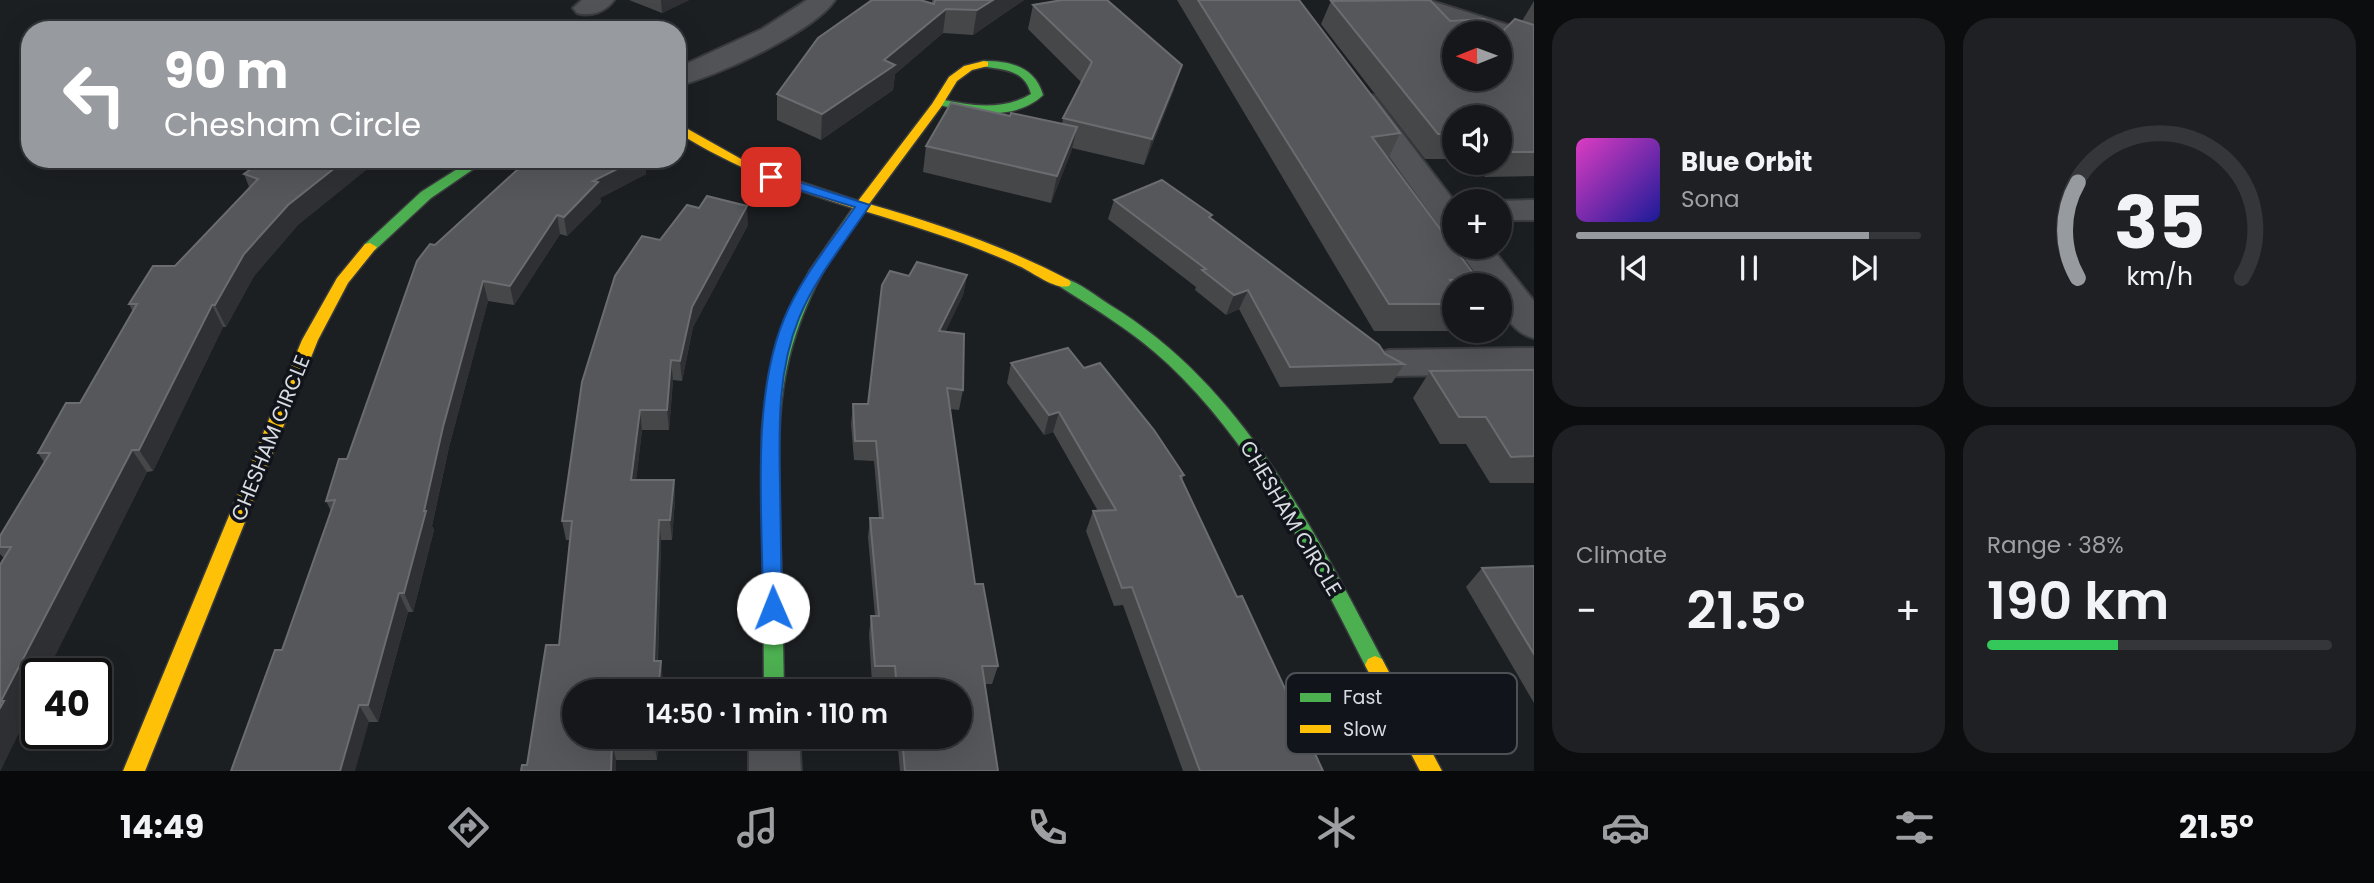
<!DOCTYPE html>
<meta charset="utf-8">
<style>
:root{--surface:#15171a;--page:#1e2023;--text:#f1f3f6;--muted:#9d9fa2;--line:#343639;--accent:#979a9e}
body{margin:0;font-family:Poppins,sans-serif;background:var(--page);color:var(--text);height:100vh;display:flex;flex-direction:column;font-size:26px;white-space:nowrap}
*{box-sizing:border-box;margin:0}
p{font-size:23px;color:var(--muted)}
.icon{flex:none;width:38px;height:38px;fill:none;stroke:currentColor;stroke-width:2;stroke-linecap:round;stroke-linejoin:round}
.map{position:relative;flex:1;overflow:hidden}
.drawer{display:flex;flex-direction:column;gap:18px;padding:18px;background:#0c0d0e;width:840px}
.drawer>*{flex:none}
.top-card{position:absolute;left:21px;top:21px;width:665px;height:147px;border-radius:28px;box-shadow:0 7px 28px #0002,0 0 0 2px var(--line);background:#979a9e;color:#fff;overflow:hidden}
.needle{width:46px;rotate:269deg}
.buttons{position:absolute;left:1442px;top:21px;display:grid;gap:14px}
.buttons a{display:grid;place-items:center;width:70px;height:70px;border-radius:50%;background:var(--surface);box-shadow:0 7px 28px #0002,0 0 0 2px var(--line);font-size:35px}
.speed{position:absolute;left:21px;top:658px;display:flex;gap:14px;font-size:35px;font-weight:700;text-align:center}
.speed>*{display:grid;place-content:center;width:91px;height:91px;border-radius:50%;background:var(--surface);box-shadow:0 7px 28px #0002,0 0 0 2px var(--line);line-height:1}
.speed .limit{border:4px solid #111;border-radius:10px;background:#fff;color:#111}
.pin{position:absolute;display:grid;place-items:center;width:60px;height:60px;color:#fff;margin:-30px;border-radius:14px;box-shadow:0 4px 10px #0006}
.me{position:absolute;width:77px;margin:-38px;rotate:359deg;stroke-linejoin:round;filter:drop-shadow(0 0 5px #0008)}
.turn{display:flex;align-items:center;gap:24px;height:147px;padding:0 28px;font-size:32px}
.turn .icon{width:91px;height:91px;stroke-width:2.5}
.turn b{display:block;font-size:49px;line-height:60px}
.big{font-size:52px;font-weight:600;line-height:1.1}
.drawer .widget{flex:1;display:flex;flex-direction:column;justify-content:center;gap:10px;min-width:0;padding:0 24px;border-radius:28px;background:var(--page)}
.drawer .dial{align-items:center;gap:0}
.dial svg{height:182px;overflow:visible;fill:none;stroke:var(--line);stroke-width:7;stroke-linecap:round;text-anchor:middle}
.dial text{fill:var(--text);stroke:none}
.song{display:flex;align-items:center;gap:21px}
.cover{width:84px;height:84px;border-radius:10px;background:linear-gradient(135deg,hsl(310 70% 55%),hsl(240 70% 35%))}
.played{height:7px;border-radius:4px;background:linear-gradient(90deg,var(--accent) 85%,var(--line) 85%)}
.keys{display:flex;justify-content:space-around;direction:ltr}
.heat{display:flex;justify-content:space-between;align-items:center;font-size:38px;direction:ltr}
.charge{height:10px;border-radius:5px;background:linear-gradient(90deg,#34c759 38%,var(--line) 0)}
.drawer .tiles{flex:1;display:grid;gap:18px;grid-template-columns:repeat(2,1fr)}
.trip{position:absolute;left:562px;top:679px;width:410px;height:70px;border-radius:35px;background:var(--surface);box-shadow:0 7px 28px #0002,0 0 0 2px var(--line);font-weight:600;line-height:70px;text-align:center}
.tab-bar{display:flex;height:112px;justify-content:space-around;align-items:center;background:#08090a;color:var(--muted)}
.tab-bar .icon{width:49px;height:49px}
.tab-bar .on{color:var(--accent)}
.tab-bar b{font-size:32px;color:var(--text)}
main{display:flex;flex:1;min-height:0}
.map>svg:first-child{display:block}
.lines{fill:none;stroke-linecap:round;stroke-linejoin:round}
.street-casing{stroke:#393b3e;stroke-width:4}
.fast-casing{stroke:#393b3e;stroke-width:3}
.slow-casing{stroke:#393b3e;stroke-width:3}
.street{fill:#525356;fill-rule:evenodd}
.fast{fill:#4caf50;fill-rule:evenodd}
.slow{fill:#ffc107;fill-rule:evenodd}
.wall{fill:#454749}
.shaded-wall{fill:#2e3033}
.building{fill:#55575a;stroke:#6a6c6f;stroke-width:2;fill-rule:evenodd}
.route{fill:#1a73e8;stroke:#114b97;stroke-width:2}
.labels{text-anchor:middle;dominant-baseline:central;stroke-width:7;stroke-linejoin:round;paint-order:stroke}
.street-label{font-size:21px;fill:#d9dce1;stroke:#11151b}
.key{fill:#11151b;stroke:#4d5156;stroke-width:2}
.key-label{font-size:19px;fill:#d9dce1}
</style>
<main>
<div class="map">
<svg width="1534" height="771" viewBox="0 0 1534 771">
<rect width="100%" height="100%" fill="#1c1f22"/>
<g class="lines">
<g class="street-casing">
<g id="street">
<path d="M582,0H614C606,12 590,17 577,13L573,8Z"/>
<path d="M807,0H835C814,32 715,77 677,86V68L762,29Z"/>
<path d="M1390,0H1428L1534,33V49L1500,39V33H1482L1393,5Z"/>
<path d="M1364,93L1374,96L1454,201V233L1442,230L1350,102L1354,96Z"/>
<path d="M1534,200V220H1500V201H1496Z"/>
<path d="M1456,247H1491L1534,301V338C1510,332 1500,309 1500,285H1484Z"/>
<path d="M1534,348V374L1389,376L1376,372L1370,363L1376,354L1389,350Z"/>
<path d="M749,737H799L801,771H749Z"/>
</g>
</g>
<g class="fast-casing">
<g id="fast">
<path d="M984,61C1011,61 1035,67 1043,95C1015,122 969,113 936,104V100L940,99C971,106 1002,111 1031,94C1024,68 1002,70 980,66V62Z"/>
<path d="M473,159H488L431,198L375,250H365L363,247L365,244L421,192Z"/>
<path d="M817,265L824,270C773,364 778,428 780,530C782,584 783,637 784,691H764L762,430C768,371 781,322 810,270Z"/>
<path d="M1064,278C1080,283 1096,296 1110,305C1242,385 1312,527 1382,659L1385,665L1382,671L1375,674L1368,671C1312,562 1258,449 1168,364C1135,333 1097,310 1059,286L1057,283Z"/>
</g>
</g>
<g class="slow-casing">
<g id="slow">
<path d="M984,61L988,62V66L972,70L957,81L941,107L869,204C938,224 1005,246 1069,280L1071,283L1069,286C1054,290 1033,272 1019,266C969,243 917,227 864,211L822,273H812L810,270L853,208C791,189 732,167 677,132V123L741,159L771,172L858,201L932,104L949,77L964,66Z"/>
<path d="M370,243L377,247L348,283L318,340L145,771H123L302,340L337,278L365,244Z"/>
<path d="M1375,656L1382,659L1442,771H1420L1365,665L1368,659Z"/>
</g>
</g>
<use href="#street" class="street"/>
<use href="#fast" class="fast"/>
<use href="#slow" class="slow"/>
</g>
<g class="wall">
<path d="M629,0H689L662,13Z"/>
<path d="M932,0H1024L973,35L943,33L895,74L893,90L821,140L777,120V94L932,4Z"/>
<path d="M1177,0H1299L1400,133L1388,159L1478,280L1475,285H1454V324L1450,331H1374Z"/>
<path d="M1331,1L1501,33L1522,21L1534,1V176L1485,177L1473,163H1500V117H1454V159H1425L1321,24Z"/>
<path d="M1033,5L1174,90L1144,165L1072,148L1051,203L923,172L926,146L1062,124L1063,118L1082,83L1028,29Z"/>
<path d="M265,159L297,226L254,276L226,327H223L153,471L147,472L23,719L25,720L0,771L4,558L0,554V536L44,462L38,453L80,403L133,312L129,304L175,266L249,187L244,174Z"/>
<path d="M538,159H645L646,174L600,198L601,202L567,236L560,234L514,305L488,301L449,447L432,526L434,530L413,612H408L378,722H369L282,650L331,511L326,501L347,459L435,245Z"/>
<path d="M1114,200L1211,218L1385,354L1404,364L1392,383L1280,387L1239,309L1226,315L1195,290L1196,287L1108,219Z"/>
<path d="M748,225L693,327L682,381L673,380L669,430H642L636,480H674L675,499L672,540H661L658,661L663,679L662,691H574V737H659L657,760H616V771H521L527,765L559,645L570,540H566L562,521L660,240Z"/>
<path d="M967,275L963,295L945,332L963,390L959,410L950,409L975,584L998,666L992,684H984L998,771H900L897,737H959V691H892V684H872L869,634L871,616H875L868,537L870,518H879L874,461L854,460L851,424L853,404H868L909,276Z"/>
<path d="M1011,363L1084,368L1184,475L1182,480L1237,597L1323,771H1183L1123,605L1114,606L1086,531L1093,511H1098L1053,432L1044,435L1007,383Z"/>
<path d="M1534,370V483H1490L1466,444H1440L1413,398L1430,371Z"/>
<path d="M1534,566V703L1466,587L1482,568Z"/>
</g>
<g class="shaded-wall">
<path d="M661,0H689L662,13Z"/>
<path d="M993,0H1024L973,35L977,10Z"/>
<path d="M946,9L943,33L895,74L893,90L821,140L822,114L884,60Z"/>
<path d="M1182,65L1174,90L1144,165L1152,139Z"/>
<path d="M1077,127L1071,153L1051,203L1057,176Z"/>
<path d="M346,159H380L297,226L254,276L226,327L215,305L244,254L288,205Z"/>
<path d="M637,159H645L646,174L600,198L601,202L567,236L564,217L593,181Z"/>
<path d="M747,206L748,225L693,327L682,381L680,361L692,307Z"/>
<path d="M557,215L560,234L514,305L510,286Z"/>
<path d="M967,275L963,295L936,351L939,331Z"/>
<path d="M483,281L488,301L449,447L432,526L434,530L413,612L404,593L443,427Z"/>
<path d="M1248,290L1239,309L1226,315L1234,295Z"/>
<path d="M212,305L223,327L153,471L139,450Z"/>
<path d="M671,360L673,380L669,430L667,410Z"/>
<path d="M640,410L642,430L634,499L631,480Z"/>
<path d="M1059,412L1053,432L1044,435L1049,415Z"/>
<path d="M132,450L147,472L46,674H37V691L23,719L25,720L0,771V708L1,701Z"/>
<path d="M674,480L675,499L672,540L670,520Z"/>
<path d="M659,520L661,540L657,679L654,661Z"/>
<path d="M399,593L408,612L378,722L368,705Z"/>
<path d="M661,661L663,679L662,691H658Z"/>
<path d="M359,705L369,722L355,771H340Z"/>
<path d="M654,737H659L657,760L654,743Z"/>
<path d="M612,743L616,760V771H611Z"/>
</g>
<g class="building">
<path d="M872,0H920L934,4L935,0H993L977,10L946,9L884,60L895,65L822,114L777,94L818,38Z"/>
<path d="M1062,0H1107L1182,65L1152,139L1063,118L1092,62L1033,5Z"/>
<path d="M1198,0H1299L1400,133L1372,137L1478,280H1450L1454,286V304H1389Z"/>
<path d="M1430,0L1450,21L1484,19L1501,33L1515,19L1534,25V152H1500V117H1454V134H1438L1331,1ZM1454,33H1500V79H1454Z"/>
<path d="M951,103L1010,116L1011,113L1077,127L1057,176L926,146Z"/>
<path d="M265,159H346L288,205L244,254L215,305H212L139,450H132L1,701H4L0,708V565L11,547H0V536L50,453H38L66,403H80L137,304H129L153,266H175L258,179L244,174Z"/>
<path d="M538,159H637L593,181L598,182L564,217L557,215L510,286L483,281L443,427L424,511H426L404,593H399L368,705H359L340,771H231L275,650H282L335,500L326,501L339,459H347L417,261L430,244L435,245L517,170Z"/>
<path d="M1162,180L1212,215L1209,217L1379,345L1385,354L1404,364L1290,367L1248,290L1234,295L1202,270L1206,269L1114,200Z"/>
<path d="M707,196L747,206L692,307L680,361L671,360L667,410H640L631,480H674L670,520H659L654,661H661L658,691H574V737H654V743H612L611,771H521L522,765H527L546,645H559L572,521H562L582,382L615,276L642,236L660,240L687,205L699,208Z"/>
<path d="M917,262L967,275L939,331L964,334L963,390L947,388L975,584H983L998,666H982L998,771H905L902,737H959V691H897L895,666H875L871,616H879L870,518H883L876,441H855L853,404H868L882,285L890,271L909,276Z"/>
<path d="M1068,348L1084,368L1100,363L1154,430L1184,475L1180,476L1237,597L1242,596L1323,771H1200L1132,587L1122,588L1093,511L1116,510L1059,412L1049,415L1011,363Z"/>
<path d="M1534,370V456L1511,457L1486,417H1459L1430,371Z"/>
<path d="M1534,566V654L1482,568Z"/>
</g>
<path class="route" d="M771,173L870,205C846,241 815,278 799,318C777,372 779,429 780,486C781,527 781,567 782,608L779,614L773,617L766,614L763,608C763,519 750,401 784,319C800,279 831,242 855,207L767,180V175Z"/>
<g class="labels">
<g class="street-label">
<text transform="translate(270 438) rotate(-68)">CHESHAM CIRCLE</text>
<text transform="translate(1291 518) rotate(59)">CHESHAM CIRCLE</text>
</g>
</g>
<rect x="1286" y="673" width="231" height="81" rx="10" class="key"/>
<rect x="1300" y="693" width="31" height="9" fill="#4caf50"/>
<rect x="1300" y="725" width="31" height="8" fill="#ffc107"/>
<g class="key-label">
<text x="1343" y="704">Fast</text>
<text x="1343" y="736">Slow</text>
</g>
</svg>
<div class="buttons">
<a><svg class="needle" viewBox="-14 -14 28 28"><path d="M0-13l5 13h-10z" fill="#e53935"/><path d="M0 13l5-13h-10z" fill="#9d9fa2"/></svg></a>
<a><svg class="icon" aria-label="sound" viewBox="0 0 24 24"><path d="M4 9h4l5-4v14l-5-4H4zM17 9q2 3 0 6"/></svg></a>
<a>+</a>
<a>−</a>
</div>
<div class="speed"><div class="limit">40</div></div>
<div class="pin" style="left:771px;top:177px;background:#d93025"><svg class="icon" aria-label="arrive" viewBox="0 0 24 24"><path d="M6 21V4h12l-3 4 3 4H6"/></svg></div>
<svg class="me" style="left:773px;top:608px" viewBox="-20 -20 40 40"><circle r="19" fill="#fff"/><path d="M0-13L10 11 0 6-10 11z" fill="#1a73e8"/></svg>
<div class="trip">14:50 · 1 min · 110 m</div>
<div class="top-card">
<div class="turn"><svg class="icon" aria-label="left" viewBox="0 0 24 24"><path d="M17 20v-9H6M10 6l-5 5 5 5"/></svg><div><b>90 m</b>Chesham Circle</div></div>
</div>
</div>
<section class="drawer">
<div class="tiles">
<div class="widget">
<div class="song"><i class="cover"></i><div><b>Blue Orbit</b><p>Sona</p></div></div>
<div class="played"></div>
<div class="keys"><svg class="icon" aria-label="previous" viewBox="0 0 24 24"><path d="M18 5L8 12l10 7zM5 5v14"/></svg><svg class="icon" aria-label="pause" viewBox="0 0 24 24"><path d="M8 5v14M16 5v14"/></svg><svg class="icon" aria-label="next" viewBox="0 0 24 24"><path d="M6 5l10 7-10 7zM19 5v14"/></svg></div>
</div>
<div class="widget dial"><svg viewBox="0 0 100 80">
<path d="M14 69A42 42 0 1 1 86 69"/>
<path d="M14 69A42 42 0 0 1 14 27" stroke="#979a9e"/>
<text x="50" y="56" font-size="32" font-weight="700">35</text>
<text x="50" y="72" font-size="11">km/h</text>
</svg></div>
<div class="widget"><p>Climate</p>
<div class="heat"><a>−</a><b class="big">21.5°</b><a>+</a></div>
</div>
<div class="widget"><p>Range · 38%</p><b class="big">190 km</b><div class="charge"></div></div>
</div>
</section>
</main>
<nav class="tab-bar">
<b>14:49</b>
<svg class="icon on" aria-label="directions" viewBox="0 0 24 24"><path d="M12 3l9 9-9 9-9-9zM9 14v-3h6M13 9l2 2-2 2"/></svg>
<svg class="icon" aria-label="music" viewBox="0 0 24 24"><path d="M9 18V5l10-2v13"/><circle cx="6" cy="18" r="3"/><circle cx="16" cy="16" r="3"/></svg>
<svg class="icon" aria-label="phone" viewBox="0 0 24 24"><path d="M5 4h4l2 5-3 2q2 4 5 5l2-3 5 2v4C11 20 4 13 5 4z"/></svg>
<svg class="icon" aria-label="climate" viewBox="0 0 24 24"><path d="M12 3v18M4 7l16 10M4 17L20 7"/></svg>
<svg class="icon" aria-label="car" viewBox="0 0 24 24"><path d="M5 17H2v-5l4-1 3-4h7l3 4 3 1v5h-3M9 17h6M6 11h13"/><circle cx="7" cy="17" r="2"/><circle cx="17" cy="17" r="2"/></svg>
<svg class="icon" aria-label="filters" viewBox="0 0 24 24"><path d="M4 7h16M4 17h16"/><circle cx="9" cy="7" r="2"/><circle cx="15" cy="17" r="2"/></svg>
<b>21.5°</b>
</nav>
